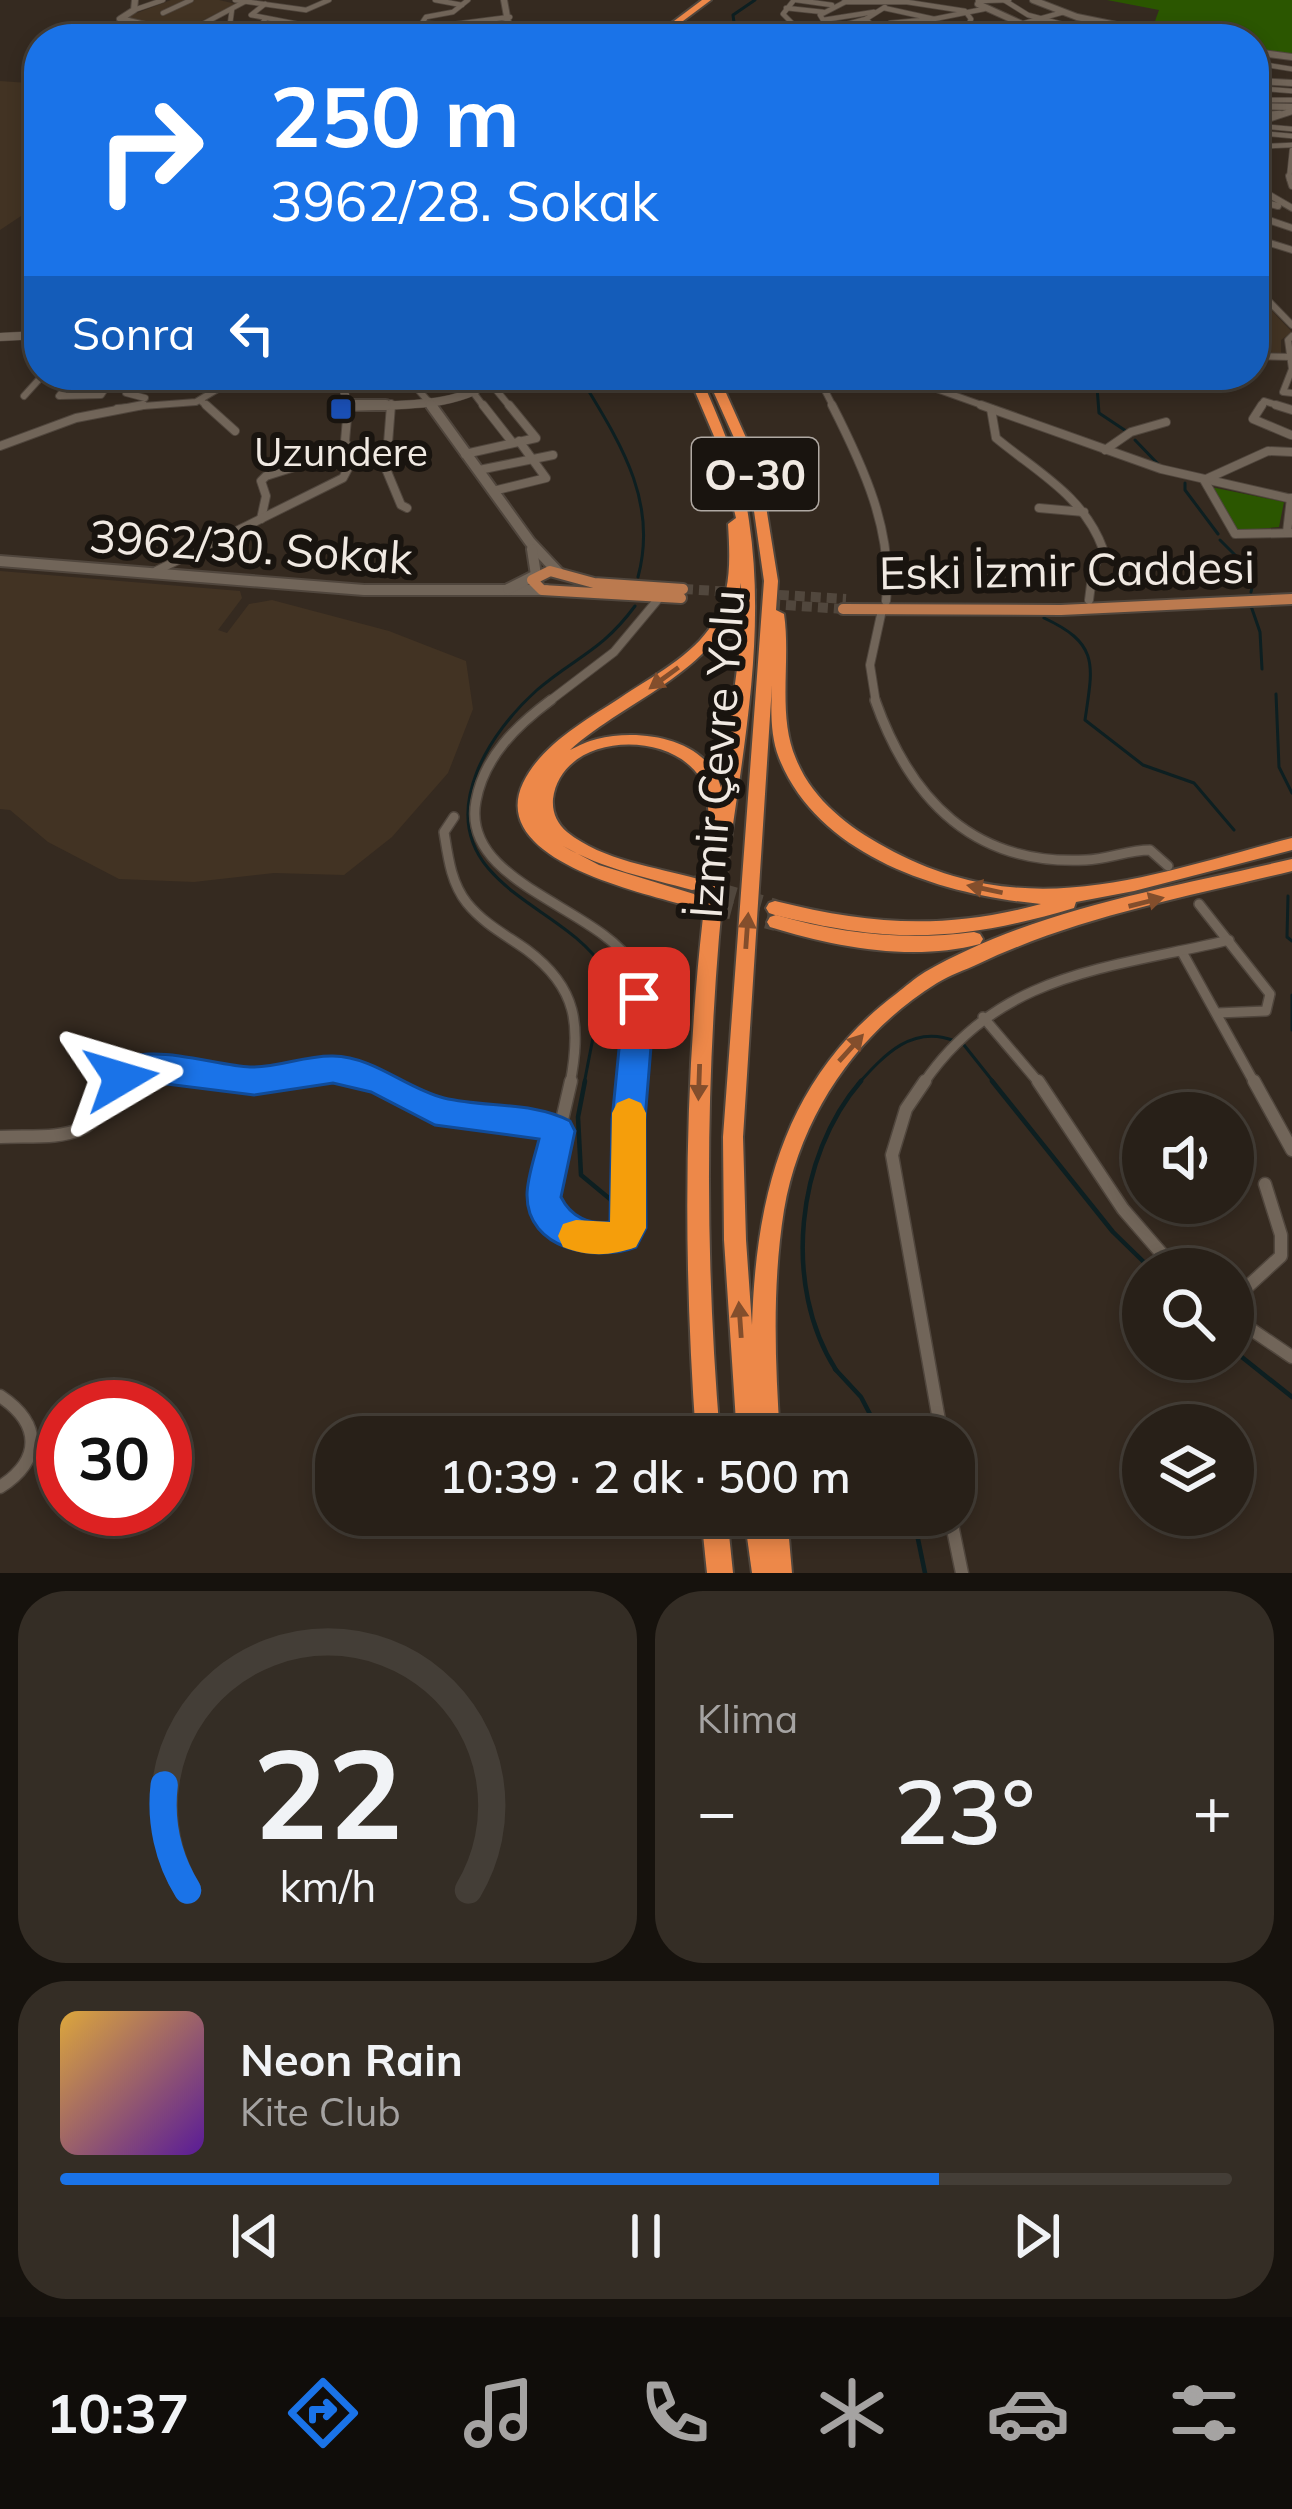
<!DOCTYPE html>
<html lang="tr">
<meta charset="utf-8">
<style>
:root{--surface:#282018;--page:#342d25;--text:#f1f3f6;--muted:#a5a3a2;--line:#443e37;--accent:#1a73e8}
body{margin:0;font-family:Mulish,sans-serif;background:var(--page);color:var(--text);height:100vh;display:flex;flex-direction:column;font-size:45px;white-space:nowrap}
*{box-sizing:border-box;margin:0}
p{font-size:39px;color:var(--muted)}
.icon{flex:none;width:66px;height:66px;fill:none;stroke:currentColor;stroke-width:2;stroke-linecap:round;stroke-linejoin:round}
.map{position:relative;height:1573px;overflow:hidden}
.side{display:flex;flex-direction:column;gap:18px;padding:18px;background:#16120d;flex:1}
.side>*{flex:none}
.top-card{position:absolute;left:24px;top:24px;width:1245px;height:366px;border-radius:48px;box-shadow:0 6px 18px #0003,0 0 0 3px var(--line);background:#1a73e8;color:#fff;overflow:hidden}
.fabs{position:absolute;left:1122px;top:1092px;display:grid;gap:24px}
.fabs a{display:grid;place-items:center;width:132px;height:132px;border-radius:50%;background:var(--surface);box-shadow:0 6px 18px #0003,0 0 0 3px var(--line);font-size:60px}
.speed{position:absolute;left:36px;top:1380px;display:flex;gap:24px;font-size:60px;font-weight:700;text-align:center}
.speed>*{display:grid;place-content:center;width:156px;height:156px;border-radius:50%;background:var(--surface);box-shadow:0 6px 18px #0003,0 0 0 3px var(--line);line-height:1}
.speed .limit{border:18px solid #d22;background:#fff;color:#111}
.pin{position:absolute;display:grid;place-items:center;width:102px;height:102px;color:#fff;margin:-51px;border-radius:24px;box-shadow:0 6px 18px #0006}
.me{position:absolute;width:132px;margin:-66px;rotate:83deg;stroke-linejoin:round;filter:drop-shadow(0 0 9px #0008)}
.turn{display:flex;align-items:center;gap:42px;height:252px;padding:0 48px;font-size:54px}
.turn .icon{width:156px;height:156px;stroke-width:2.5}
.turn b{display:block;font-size:84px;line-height:102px}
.then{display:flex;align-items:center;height:114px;padding:0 48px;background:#0003;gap:24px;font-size:45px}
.big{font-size:90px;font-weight:600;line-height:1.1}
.side .tile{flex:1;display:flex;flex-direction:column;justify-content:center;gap:18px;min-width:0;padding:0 42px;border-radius:48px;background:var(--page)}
.side .dial{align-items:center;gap:0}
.dial svg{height:312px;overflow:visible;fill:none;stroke:var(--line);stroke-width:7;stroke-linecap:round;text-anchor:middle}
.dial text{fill:var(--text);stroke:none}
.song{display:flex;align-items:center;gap:36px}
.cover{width:144px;height:144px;border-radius:18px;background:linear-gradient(135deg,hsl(40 70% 55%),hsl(270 70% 35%))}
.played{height:12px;border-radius:6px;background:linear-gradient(90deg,var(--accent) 75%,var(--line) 75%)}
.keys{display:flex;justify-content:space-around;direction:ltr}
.heat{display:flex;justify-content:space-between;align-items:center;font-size:66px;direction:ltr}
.side .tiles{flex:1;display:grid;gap:18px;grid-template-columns:1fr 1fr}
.tile:last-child{grid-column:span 2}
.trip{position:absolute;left:315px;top:1416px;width:660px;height:120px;border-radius:48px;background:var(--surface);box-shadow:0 6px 18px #0003,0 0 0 3px var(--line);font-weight:600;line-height:120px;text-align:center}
.menu{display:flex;height:192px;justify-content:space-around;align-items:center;background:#100d0a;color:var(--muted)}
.menu .icon{width:84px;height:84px}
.menu .on{color:var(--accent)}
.menu b{font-size:54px;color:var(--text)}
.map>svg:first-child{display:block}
.built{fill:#423323}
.green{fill:#2b5600}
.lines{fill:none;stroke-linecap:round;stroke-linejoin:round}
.stream-far1{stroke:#0d1f21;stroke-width:3}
.stream{stroke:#0d1f21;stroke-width:4.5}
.primary-tunnel{stroke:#51473d;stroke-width:10;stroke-dasharray:10 6;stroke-linecap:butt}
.highway-tunnel{stroke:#51473d;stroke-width:18;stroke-dasharray:18 9;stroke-linecap:butt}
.street-far4-casing{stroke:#50463d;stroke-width:6}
.street-far3-casing{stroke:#50463d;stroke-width:8}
.street-far2-casing{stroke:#50463d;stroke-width:10}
.street-far1-casing{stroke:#50463d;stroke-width:12}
.street-casing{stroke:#50463d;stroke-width:15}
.secondary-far2-casing{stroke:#50463d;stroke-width:8}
.secondary-far1-casing{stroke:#50463d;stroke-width:9}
.secondary-casing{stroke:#50463d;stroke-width:14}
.primary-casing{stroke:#50463d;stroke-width:14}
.highway-casing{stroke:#50463d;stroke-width:4}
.street-far4{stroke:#716559;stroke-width:4.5}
.street-far3{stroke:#716559;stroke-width:6}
.street-far2{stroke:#716559;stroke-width:8}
.street-far1{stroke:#716559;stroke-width:9}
.street{stroke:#716559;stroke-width:12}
.secondary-far2{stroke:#716559;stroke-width:6}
.secondary-far1{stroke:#716559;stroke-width:8}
.secondary{stroke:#716559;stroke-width:10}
.primary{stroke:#bb7a4f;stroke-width:10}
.highway{fill:#ed8849;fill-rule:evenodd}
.oneway{fill:#834e2c}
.route{fill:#1a73e8;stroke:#114b97;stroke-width:3}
.slow{fill:#f59e0b}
.transit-dot{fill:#1a4fb4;stroke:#19140f;stroke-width:4.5}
.labels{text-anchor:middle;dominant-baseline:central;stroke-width:12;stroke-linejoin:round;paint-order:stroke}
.far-poi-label{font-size:39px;fill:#f0e9e2;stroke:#19140f}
.shield{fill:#19140f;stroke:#b0a9a3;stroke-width:3}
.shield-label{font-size:42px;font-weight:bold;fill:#f0e9e2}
.street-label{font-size:45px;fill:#f0e9e2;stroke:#19140f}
</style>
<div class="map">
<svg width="1292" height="1573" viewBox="0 0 1292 1573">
<rect width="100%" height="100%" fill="#352a20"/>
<g class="built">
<path d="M171,0H219L236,4L181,31L124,18Z"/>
<path d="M0,81L29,83L39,90V204L0,230Z"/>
<path d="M1254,292L1292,332L1281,340V353L1254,352Z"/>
<path d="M0,571L240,591L242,598L218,630L227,633L249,604L272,600L389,631L466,661L473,709L448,773L392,837L344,875L274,873L194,882L119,879L48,842L10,810L0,809Z"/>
</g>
<g class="green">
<path d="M1107,0H1292V56L1254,50V39H1200L1151,32L1159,10Z"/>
<path d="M1211,487L1284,502L1279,527L1235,531Z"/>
</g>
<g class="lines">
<g class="stream-far1">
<path d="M746,39L735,30L733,15L755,0"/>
<path d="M579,375C618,440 659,499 638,577"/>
<path d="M1097,387L1099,413L1129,433"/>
<path d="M1135,440L1158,464"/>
<path d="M1185,483V490L1218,534"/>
<path d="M1220,540L1255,575L1251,592"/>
<path d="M1251,606L1260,632L1262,669"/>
<path d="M1044,618C1100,644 1093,665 1085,720L1143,765L1194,783L1234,830"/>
<path d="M1276,694L1279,767L1292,793"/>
<path d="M1288,896L1287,937L1292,941"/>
<path d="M1292,995V1030"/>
<path d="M964,1045L995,1084"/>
<path d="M584,1084L606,971C575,924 523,909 488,868C439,810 490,732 537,690C575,657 601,652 635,606"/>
<path d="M858,1084C885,1054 913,1024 955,1041"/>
</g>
<g class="stream">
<path d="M585,1081L578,1117L581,1175L616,1204"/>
<path d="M992,1081L1113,1232L1151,1269"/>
<path d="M1233,1350L1292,1397"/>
<path d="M835,1369L861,1397L882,1437"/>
<path d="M836,1370C782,1286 796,1156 861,1081"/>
<path d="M913,1515L925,1573"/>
</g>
<g class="primary-tunnel">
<path d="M683,589L846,599"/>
<path d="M770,604L843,609"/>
</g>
<g class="highway-tunnel">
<path d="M692,884L775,908"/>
<path d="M688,899L776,922"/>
</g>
<g class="street-far4-casing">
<g id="street-far4">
<path d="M235,0L306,10L329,0"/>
<path d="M435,0L462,5"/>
<path d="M468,0L453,12L426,17L422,23L448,25L510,17"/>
<path d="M794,0L783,14L808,39"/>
<path d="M796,0L832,5"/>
<path d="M1004,0L1028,15L1117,39"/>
<path d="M978,1L1009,0"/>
<path d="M844,2H907L965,11L971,19L964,35"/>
<path d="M265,4L251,15L354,35"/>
<path d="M786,8L823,12"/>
<path d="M134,10L163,0"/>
<path d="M163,13L191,0"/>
<path d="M866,19L881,35L929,31"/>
<path d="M823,20L874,12"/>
<path d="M283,28L325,39"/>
<path d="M765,28L776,39"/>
<path d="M829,29L866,19L885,7"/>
<path d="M184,34L244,2"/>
<path d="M939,36L992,37"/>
<path d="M228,39L232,9"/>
<path d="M253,39L265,19"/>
<path d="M835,39L820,15L849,0"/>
<path d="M869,39L881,35L890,23L934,19L884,8"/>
<path d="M943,39L929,31L934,19L984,9"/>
<path d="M992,39L1003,29L1064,12"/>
<path d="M1113,39L1148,34"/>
<path d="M1254,63L1292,69"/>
<path d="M1254,88L1292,91"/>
<path d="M1254,100H1292"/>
<path d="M1254,115L1280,113"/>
<path d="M1260,126L1292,129"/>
<path d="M1258,133L1292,136"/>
<path d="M1267,146L1292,145"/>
<path d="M1254,178L1266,175L1261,161"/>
<path d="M1289,179L1292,150"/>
</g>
</g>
<g class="street-far3-casing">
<g id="street-far3">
<path d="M1289,176L1292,186"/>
<path d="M1254,178L1262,176"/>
<path d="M1254,186L1292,208"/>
<path d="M1254,200L1278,206"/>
<path d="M1254,215L1292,228"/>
<path d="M1254,238L1292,250"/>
<path d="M1254,286L1292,325"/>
<path d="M1292,336L1288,340L1292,369L1283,392L1292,393"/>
<path d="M1254,356L1292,357"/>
<path d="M76,375L59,396L101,395L114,375"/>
<path d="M299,375L307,385H344"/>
<path d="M405,375L429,402"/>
<path d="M817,375L834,408"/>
<path d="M897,375L990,408"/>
<path d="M131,378L126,393L145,398"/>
<path d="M407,378L434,375"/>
<path d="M492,385L511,408"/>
<path d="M472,391L485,408"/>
<path d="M24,396L43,375"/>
<path d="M200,400L209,408"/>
<path d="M117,408L196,402L241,375"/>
<path d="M391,408V403"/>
<path d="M1260,408L1264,401L1286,408"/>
</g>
</g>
<g class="street-far2-casing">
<g id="street-far2">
<path d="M206,405L235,431"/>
<path d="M391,405L386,469L401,505L407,508"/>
<path d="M483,405L512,442"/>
<path d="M832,405C863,466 894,532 886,601"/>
<path d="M981,405L1161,469L1292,499"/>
<path d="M1262,405L1253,419L1291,435"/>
<path d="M1276,405L1292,410"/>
<path d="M991,409L996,438C1037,472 1084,496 1103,549L1093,569L1089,600"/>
<path d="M0,446L76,418L143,405"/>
<path d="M1105,450L1131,432L1166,422"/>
<path d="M1292,452L1268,451L1204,480L1235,534L1292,533"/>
<path d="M465,454L536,438L509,405"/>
<path d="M479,470L553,455"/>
<path d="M493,491L546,478L519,441"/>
<path d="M1039,508L1084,512"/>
<path d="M261,519L266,496L261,481L266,476L348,450"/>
<path d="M1287,532L1291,498"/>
<path d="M156,571L343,478L352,461L345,441L348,407"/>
<path d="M547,703L614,652L660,597"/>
<path d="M876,703L870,665L882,610"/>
</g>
</g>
<g class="street-far1-casing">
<g id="street-far1">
<path d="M551,700C516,726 484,757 476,801C460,883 598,907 633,965C650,995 632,1051 632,1084"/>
<path d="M875,700C910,799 973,866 1086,860C1108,859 1128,850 1150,850L1168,866"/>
<path d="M454,817L444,832C448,857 451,883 467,903C484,924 506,935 527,950C578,988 581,1026 570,1084"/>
<path d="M1199,904L1270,994L1266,1011L1217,1013"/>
<path d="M1182,952L1255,1084"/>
<path d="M983,1017L1040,1084"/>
<path d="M119,1084L139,1067L254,1081L333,1070L384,1084"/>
<path d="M923,1084C999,972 1108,969 1229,940"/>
</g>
</g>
<g class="street-casing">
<g id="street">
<path d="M378,1081L435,1111L541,1124L558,1131"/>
<path d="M571,1081L544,1198C563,1231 587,1241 624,1235L628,1221L632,1081"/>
<path d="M925,1081L906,1109L892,1155L942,1437"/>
<path d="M1038,1081L1123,1209L1175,1269"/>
<path d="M1254,1081L1292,1150"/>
<path d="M0,1137C62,1135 93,1144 120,1081"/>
<path d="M1233,1300L1281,1256V1235L1265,1184"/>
<path d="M1233,1317L1292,1357"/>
<path d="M0,1396C42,1424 42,1460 0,1487"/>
<path d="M950,1515L962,1573"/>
</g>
</g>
<g class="secondary-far2-casing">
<g id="secondary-far2">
<path d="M135,0L134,10L120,19L204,39"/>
<path d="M980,0L978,4L1055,39"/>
<path d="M1033,0L1077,17L1185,39"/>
<path d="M352,39L376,32L460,38L508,22L504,0"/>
<path d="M1254,52L1292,57"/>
<path d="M1254,81L1292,83"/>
<path d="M1254,106L1291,107"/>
<path d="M1254,163L1265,156L1267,146L1258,133L1262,121L1292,111"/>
</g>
</g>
<g class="secondary-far1-casing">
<g id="secondary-far1">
<path d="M0,337L39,335"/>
<path d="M340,375L348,407C396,404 461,410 499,375"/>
<path d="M429,402L433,408"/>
</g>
</g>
<g class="secondary-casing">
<g id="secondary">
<path d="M347,405H386"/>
<path d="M431,405L530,542L559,573"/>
<path d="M0,561L364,590H546"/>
<path d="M508,589L536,575L532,549"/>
</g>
</g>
<g class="primary-casing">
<g id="primary">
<path d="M681,598L542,590L532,580L550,571L594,583L683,589"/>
<path d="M843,609L1061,610L1292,599"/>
</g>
</g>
<g class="highway-casing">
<g id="highway">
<path d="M702,0H711L659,39H650Z"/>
<path d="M688,375H700C720,422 742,470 749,521C770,660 731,799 719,937C705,1104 706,1271 720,1437H696C681,1232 684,1024 716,821L709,815C707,803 707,789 701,779C670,728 561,733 553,799C552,813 557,823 567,832C603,861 656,867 698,879L701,884L698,889L692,890C648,878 603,869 563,846L599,865L694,894L697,899L694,904L688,906C641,892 487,860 523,783C541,745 586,720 620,698C651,677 693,656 713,623C732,594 730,557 728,524L736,518L719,448ZM741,583L739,654L721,788C708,738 640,728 597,739C588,741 578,746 570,750C627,698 727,669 741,583Z"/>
<path d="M706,375H718L760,469L778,581L776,610L784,614C791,661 777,715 796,759C812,799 848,827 885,847C1027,926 1148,875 1292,838V850L1134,891L1076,902L1074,908C960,942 891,944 775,915L769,913L766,908L769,903L775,901C872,925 944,930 1041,904C944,895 819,858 779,758C770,735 771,709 772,685L743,1137L746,1240L752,1325C756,1193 786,1077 896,994C905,987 915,978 925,972C1036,908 1170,888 1292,859V871C1186,897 1077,917 978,964C965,970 950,975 937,983C856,1033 800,1117 784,1210C772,1286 775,1361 780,1437H737L724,1240L723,1137L764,581L748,469Z"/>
<path d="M776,915C842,934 906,941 974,932L980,934L983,939L980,944C911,962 836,947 770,927L767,922L770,917Z"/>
<path d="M701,1515H727L733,1573H707Z"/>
<path d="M744,1515H787L792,1573H752Z"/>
</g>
</g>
<use href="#street-far4" class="street-far4"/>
<use href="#street-far3" class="street-far3"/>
<use href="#street-far2" class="street-far2"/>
<use href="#street-far1" class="street-far1"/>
<use href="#street" class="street"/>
<use href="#secondary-far2" class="secondary-far2"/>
<use href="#secondary-far1" class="secondary-far1"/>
<use href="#secondary" class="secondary"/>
<use href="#primary" class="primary"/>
<use href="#highway" class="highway"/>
</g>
<defs><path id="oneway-solid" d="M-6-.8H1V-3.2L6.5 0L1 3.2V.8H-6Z" transform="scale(3)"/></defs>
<g class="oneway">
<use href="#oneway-solid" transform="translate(664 678) rotate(144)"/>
<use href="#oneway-solid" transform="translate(985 889) rotate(-168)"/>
<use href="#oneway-solid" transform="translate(1146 902) rotate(-14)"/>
<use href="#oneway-solid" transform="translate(747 931) rotate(-86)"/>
<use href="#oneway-solid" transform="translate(851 1048) rotate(-48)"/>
<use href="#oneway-solid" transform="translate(699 1082) rotate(92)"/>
<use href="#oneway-solid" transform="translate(740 1320) rotate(-94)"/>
</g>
<path class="route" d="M639,985L650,989L655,998L645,1120L646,1228L636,1247C596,1262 527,1250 527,1195C527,1178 535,1156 539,1139L435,1125L371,1092L333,1083L254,1095L143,1081L121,1091L109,1088L104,1078C127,1032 210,1066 250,1067C278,1068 305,1055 333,1056C375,1057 405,1088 444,1098C485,1108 532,1101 570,1121L575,1131L561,1197C571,1217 589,1225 610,1222L612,1120L624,998L628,989Z"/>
<path class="slow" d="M629,1098L641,1103L646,1113V1228L636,1247C611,1256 589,1257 563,1247L558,1236L563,1224L576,1220L610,1222L612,1113L617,1103Z"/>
<rect class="transit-dot" x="329" y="397" width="24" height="24" rx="6"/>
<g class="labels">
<g class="far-poi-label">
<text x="341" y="451">Uzundere</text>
</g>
<rect class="shield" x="692" y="438" width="126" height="72" rx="9"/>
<g class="shield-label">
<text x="755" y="474">O-30</text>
</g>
<g class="street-label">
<text transform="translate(251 546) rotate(4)">3962/30. Sokak</text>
<text transform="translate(1067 569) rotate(-1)">Eski İzmir Caddesi</text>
<text transform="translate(716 754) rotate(-86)">İzmir Çevre Yolu</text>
</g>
</g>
</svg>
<div class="fabs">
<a><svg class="icon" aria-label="sound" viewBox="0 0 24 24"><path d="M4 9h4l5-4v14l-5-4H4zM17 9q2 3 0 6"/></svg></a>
<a><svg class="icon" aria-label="search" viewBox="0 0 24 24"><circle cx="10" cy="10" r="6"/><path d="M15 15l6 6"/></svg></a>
<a><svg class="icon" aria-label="layers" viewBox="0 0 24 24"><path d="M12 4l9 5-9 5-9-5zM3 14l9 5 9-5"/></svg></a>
</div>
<div class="speed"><div class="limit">30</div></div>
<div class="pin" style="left:639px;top:998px;background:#d93025"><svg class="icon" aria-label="arrive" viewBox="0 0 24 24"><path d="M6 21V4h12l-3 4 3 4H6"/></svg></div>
<svg class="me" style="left:121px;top:1078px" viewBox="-20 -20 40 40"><path d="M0-17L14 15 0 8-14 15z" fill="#1a73e8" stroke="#fff" stroke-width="4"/></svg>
<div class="trip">10:39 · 2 dk · 500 m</div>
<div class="top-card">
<div class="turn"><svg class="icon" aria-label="right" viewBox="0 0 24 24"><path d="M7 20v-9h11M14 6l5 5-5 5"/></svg><div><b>250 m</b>3962/28. Sokak</div></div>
<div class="then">Sonra<svg class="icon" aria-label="left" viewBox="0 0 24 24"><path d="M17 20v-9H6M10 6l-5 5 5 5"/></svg></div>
</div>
</div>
<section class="side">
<div class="tiles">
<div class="tile dial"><svg viewBox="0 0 100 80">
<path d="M14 69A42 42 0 1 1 86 69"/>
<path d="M14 69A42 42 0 0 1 8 42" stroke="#1a73e8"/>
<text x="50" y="56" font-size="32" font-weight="700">22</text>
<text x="50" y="72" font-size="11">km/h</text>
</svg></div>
<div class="tile"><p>Klima</p>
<div class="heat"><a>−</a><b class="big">23°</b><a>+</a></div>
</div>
<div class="tile">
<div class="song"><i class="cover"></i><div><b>Neon Rain</b><p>Kite Club</p></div></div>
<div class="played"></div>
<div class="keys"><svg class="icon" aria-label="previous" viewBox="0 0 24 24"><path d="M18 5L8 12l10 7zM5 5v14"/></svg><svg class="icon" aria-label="pause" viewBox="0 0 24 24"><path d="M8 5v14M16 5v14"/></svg><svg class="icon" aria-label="next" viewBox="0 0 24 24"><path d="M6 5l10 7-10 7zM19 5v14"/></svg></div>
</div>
</div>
</section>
<nav class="menu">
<b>10:37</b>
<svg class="icon on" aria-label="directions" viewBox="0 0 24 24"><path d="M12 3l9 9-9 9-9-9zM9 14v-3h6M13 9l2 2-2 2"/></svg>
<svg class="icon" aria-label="music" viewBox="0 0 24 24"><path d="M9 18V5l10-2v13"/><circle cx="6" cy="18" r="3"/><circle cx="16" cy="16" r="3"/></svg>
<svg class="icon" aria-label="phone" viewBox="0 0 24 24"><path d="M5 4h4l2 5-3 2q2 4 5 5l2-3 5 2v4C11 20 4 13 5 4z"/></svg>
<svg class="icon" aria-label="climate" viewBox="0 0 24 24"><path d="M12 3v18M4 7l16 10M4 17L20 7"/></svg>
<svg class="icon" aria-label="car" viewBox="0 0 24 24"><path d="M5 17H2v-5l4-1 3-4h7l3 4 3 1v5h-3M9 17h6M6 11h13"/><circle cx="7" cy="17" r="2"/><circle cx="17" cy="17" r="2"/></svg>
<svg class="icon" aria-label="filters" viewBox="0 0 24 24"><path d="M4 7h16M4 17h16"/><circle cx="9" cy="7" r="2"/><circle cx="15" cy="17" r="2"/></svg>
</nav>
